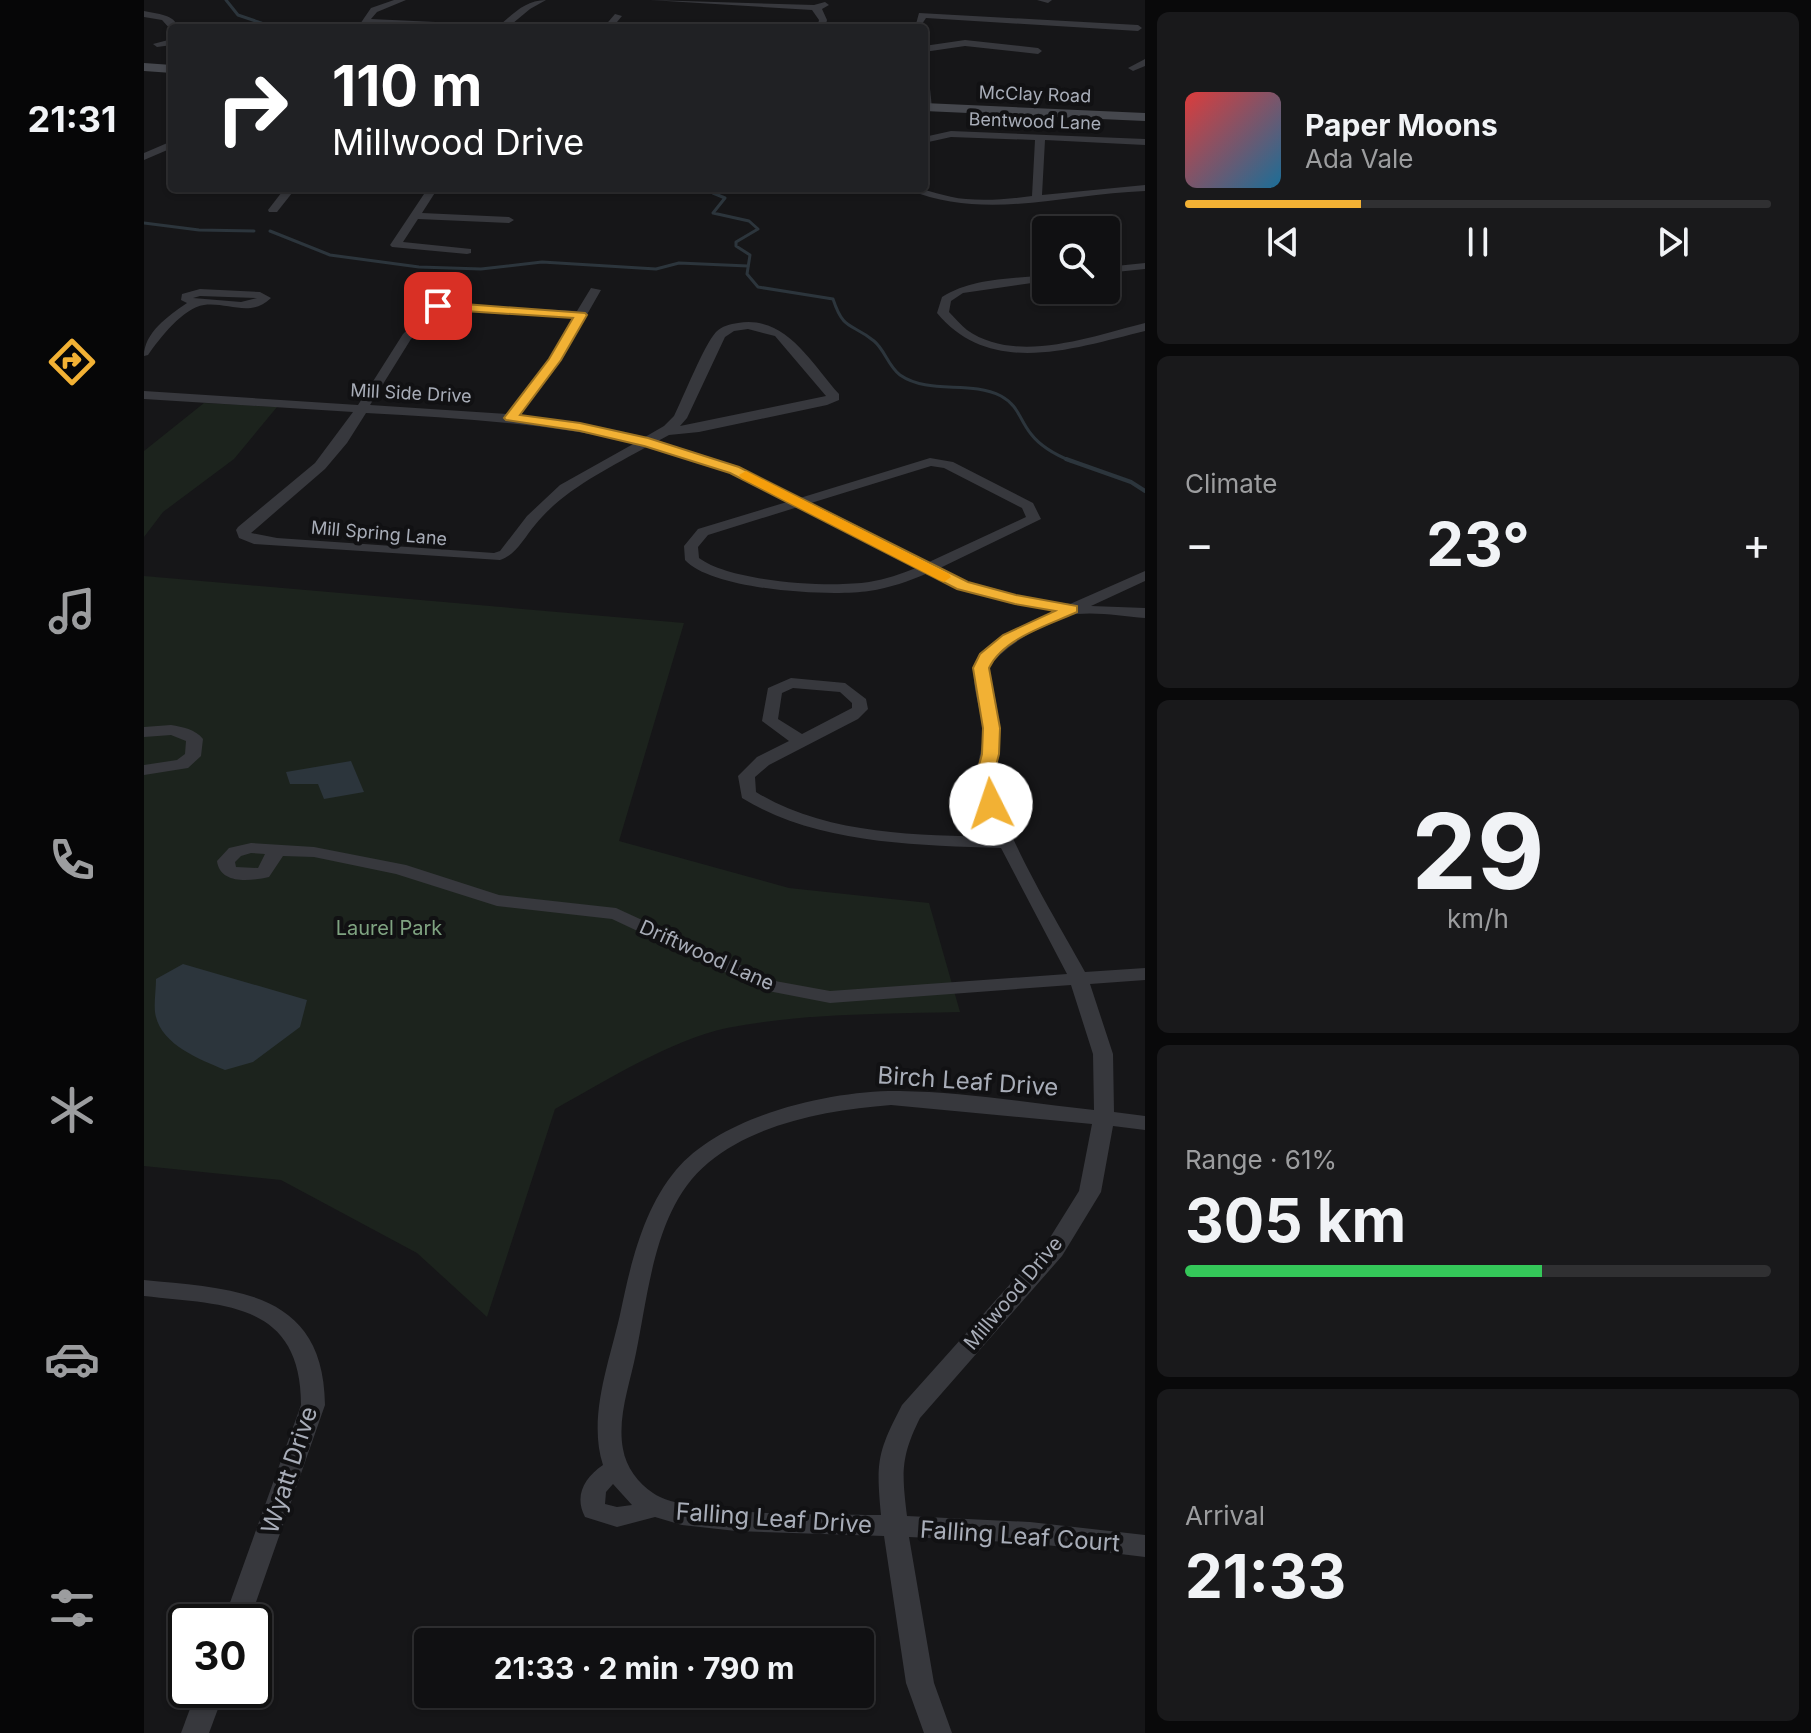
<!DOCTYPE html>
<meta charset="utf-8">
<style>
:root{--surface:#101012;--page:#19191b;--text:#f1f3f6;--muted:#9c9d9f;--line:#303032;--accent:#f2b134}
body{margin:0;font-family:Inter,sans-serif;background:var(--page);color:var(--text);height:100vh;display:flex;flex-direction:column;font-size:30px;white-space:nowrap}
*{box-sizing:border-box;margin:0}
p{font-size:26px;color:var(--muted)}
.icon{flex:none;width:44px;height:44px;fill:none;stroke:currentColor;stroke-width:2;stroke-linecap:round;stroke-linejoin:round}
.map{position:relative;flex:1;overflow:hidden}
.panel{display:flex;flex-direction:column;gap:12px;padding:12px;background:#09090a;width:666px}
.panel>*{flex:none}
.hud{position:absolute;left:24px;top:24px;width:760px;height:168px;border-radius:8px;box-shadow:0 2px 6px #0004,0 0 0 2px var(--line);background:#202124;color:#fff;overflow:hidden}
.buttons{position:absolute;left:888px;top:216px;display:grid;gap:16px}
.buttons a{display:grid;place-items:center;width:88px;height:88px;border-radius:8px;background:var(--surface);box-shadow:0 2px 6px #0004,0 0 0 2px var(--line);font-size:40px}
.speed{position:absolute;left:24px;top:1604px;display:flex;gap:16px;font-size:40px;font-weight:700;text-align:center}
.speed>*{display:grid;place-content:center;width:104px;height:104px;border-radius:50%;background:var(--surface);box-shadow:0 2px 6px #0004,0 0 0 2px var(--line);line-height:1}
.speed .limit{border:4px solid #111;border-radius:12px;background:#fff;color:#111}
.pin{position:absolute;display:grid;place-items:center;width:68px;height:68px;color:#fff;margin:-34px;border-radius:16px;box-shadow:0 4px 12px #0006}
.me{position:absolute;width:88px;margin:-44px;rotate:356deg;stroke-linejoin:round;filter:drop-shadow(0 0 6px #0008)}
.turn{display:flex;align-items:center;gap:28px;height:168px;padding:0 32px;font-size:36px}
.turn .icon{width:104px;height:104px;stroke-width:2.5}
.turn b{display:block;font-size:56px;line-height:68px}
.big{font-size:60px;font-weight:700;line-height:1.1}
.panel .card{flex:1;display:flex;flex-direction:column;justify-content:center;gap:12px;min-width:0;padding:0 28px;border-radius:12px;background:var(--page)}
.panel .dial{align-items:center;gap:0}
.dial b{font-size:104px;line-height:1}
.song{display:flex;align-items:center;gap:24px}
.cover{width:96px;height:96px;border-radius:12px;background:linear-gradient(135deg,hsl(0 70% 55%),hsl(200 70% 35%))}
.played{height:8px;border-radius:4px;background:linear-gradient(90deg,var(--accent) 30%,var(--line) 30%)}
.keys{display:flex;justify-content:space-around;direction:ltr}
.heat{display:flex;justify-content:space-between;align-items:center;font-size:44px;direction:ltr}
.charge{height:12px;border-radius:6px;background:linear-gradient(90deg,#34c759 61%,var(--line) 0)}
.trip{position:absolute;left:270px;top:1628px;width:460px;height:80px;border-radius:8px;background:var(--surface);box-shadow:0 2px 6px #0004,0 0 0 2px var(--line);font-weight:700;line-height:80px;text-align:center}
main{display:flex;flex:1;min-height:0}
.dock{display:flex;flex-direction:column;width:144px;justify-content:space-around;align-items:center;background:#060607;color:var(--muted)}
.dock .icon{width:56px;height:56px}
.dock .on{color:var(--accent)}
.dock b{font-size:36px;color:var(--text)}
.map>svg:first-child{display:block}
.green{fill:#1c231d}
.water{fill:#2c353c}
.lines{fill:none;stroke-linecap:round;stroke-linejoin:round}
.stream-far1{stroke:#2c353c;stroke-width:3}
.stream{stroke:#2c353c;stroke-width:4}
.street{fill:#37383d;fill-rule:evenodd}
.secondary{fill:#45474d;fill-rule:evenodd}
.route{fill:#f2b134;stroke:#9d7322;stroke-width:2}
.slow{fill:#f59e0b}
.labels{text-anchor:middle;dominant-baseline:central;stroke-width:8;stroke-linejoin:round;paint-order:stroke}
.far-street-label{font-size:18px;fill:#a8adb8;stroke:#111113}
.park-label{font-size:20px;fill:#7fa381;stroke:#111113}
.street-label{font-size:20px;fill:#a8adb8;stroke:#111113}
.near-street-label{font-size:24px;fill:#a8adb8;stroke:#111113}
</style>
<main>
<nav class="dock">
<b>21:31</b>
<svg class="icon on" aria-label="directions" viewBox="0 0 24 24"><path d="M12 3l9 9-9 9-9-9zM9 14v-3h6M13 9l2 2-2 2"/></svg>
<svg class="icon" aria-label="music" viewBox="0 0 24 24"><path d="M9 18V5l10-2v13"/><circle cx="6" cy="18" r="3"/><circle cx="16" cy="16" r="3"/></svg>
<svg class="icon" aria-label="phone" viewBox="0 0 24 24"><path d="M5 4h4l2 5-3 2q2 4 5 5l2-3 5 2v4C11 20 4 13 5 4z"/></svg>
<svg class="icon" aria-label="climate" viewBox="0 0 24 24"><path d="M12 3v18M4 7l16 10M4 17L20 7"/></svg>
<svg class="icon" aria-label="car" viewBox="0 0 24 24"><path d="M5 17H2v-5l4-1 3-4h7l3 4 3 1v5h-3M9 17h6M6 11h13"/><circle cx="7" cy="17" r="2"/><circle cx="17" cy="17" r="2"/></svg>
<svg class="icon" aria-label="filters" viewBox="0 0 24 24"><path d="M4 7h16M4 17h16"/><circle cx="9" cy="7" r="2"/><circle cx="15" cy="17" r="2"/></svg>
</nav>
<div class="map">
<svg width="1001" height="1733" viewBox="0 0 1001 1733">
<rect width="100%" height="100%" fill="#161618"/>
<g class="green">
<path d="M60,403L133,407L90,459L19,512L0,537V451Z"/>
<path d="M0,576L540,623L475,841L645,888L785,903L816,1012C739,1014 659,1013 583,1028C527,1040 461,1081 411,1109L343,1317L273,1253L137,1180L0,1166Z"/>
</g>
<g class="water">
<path d="M207,761L220,792L180,799L174,784H146L142,772Z"/>
<path d="M39,964L163,1000L156,1027L109,1062L81,1070C55,1059 15,1044 11,1012C10,1001 12,990 12,979Z"/>
</g>
<g class="lines">
<g class="stream-far1">
<path d="M82,0L94,15L132,28"/>
<path d="M573,188L569,193L581,198L569,213L605,221L614,229L592,242V246L606,255L603,274L614,287L689,299C700,332 707,322 730,341C741,350 744,366 756,375C785,395 826,380 857,396C875,406 875,419 887,434C897,447 912,455 927,461"/>
<path d="M0,223L55,230L110,231"/>
<path d="M126,231L186,255L275,267L337,269L398,262L512,269L535,263L604,266"/>
</g>
<path class="stream" d="M922,459L987,482L1001,491"/>
<g class="street">
<path d="M250,0H262L233,12L227,19L356,25C370,13 382,0 402,0L386,9L363,28L223,24L214,27L227,8Z"/>
<path d="M506,0L670,5L681,2L685,5L678,9L683,20L681,28H673L675,20L668,10Z"/>
<path d="M893,0H908L904,3Z"/>
<path d="M0,11C13,14 31,14 34,28L27,30L18,20L0,17Z"/>
<path d="M775,13L994,25L998,28L994,31L782,18L776,27L772,24Z"/>
<path d="M471,14L478,16L468,28H459Z"/>
<path d="M28,39V45L13,47L9,44Z"/>
<path d="M821,40L894,48L898,51L894,54L821,46L780,52V46Z"/>
<path d="M1001,59V66L989,71L984,68Z"/>
<path d="M780,76L785,79L788,108L783,111L780,110Z"/>
<path d="M807,131L1001,139V145L901,140L898,195L1001,185V191C921,194 842,221 765,190L764,188C784,188 801,198 822,199C843,201 866,199 888,196L891,140L807,137L780,143V137Z"/>
<path d="M28,141V148L0,160V153Z"/>
<path d="M141,188H152L133,212H125L124,210Z"/>
<path d="M284,188H294L278,213L365,217L370,220L365,223L274,219L259,242L327,249V253L323,254L248,247L246,245Z"/>
<path d="M1001,263V269L962,273V267Z"/>
<path d="M902,275V281L819,293L807,301L805,312C811,318 817,325 823,330C873,365 948,336 1001,323V331C931,348 847,378 793,313L798,297C828,278 867,279 902,275Z"/>
<path d="M447,288L457,290L417,360L376,415L436,423L501,437L520,426L530,416C539,398 560,345 572,332C578,326 586,324 594,323C642,315 667,363 695,394V400L683,405L555,432L525,435L514,441L596,467L656,498L786,458L809,462L889,503L897,519L796,568L823,582L872,596L926,604L1001,571V581L947,606L1001,608V618C979,616 955,612 933,614C912,615 854,649 845,668C850,695 859,726 855,754C854,761 850,770 850,777C850,820 919,931 941,972L1001,968V980L946,984L969,1054L970,1112L1001,1116V1130L969,1126L957,1192L918,1256L776,1418C756,1458 758,1474 763,1516L886,1522L1001,1535V1557L886,1543L765,1537L790,1683L808,1733H780L762,1683L740,1536L592,1531L538,1525L511,1517L473,1527L441,1517C430,1496 440,1478 459,1465C443,1416 467,1358 477,1310C487,1262 500,1208 532,1170C578,1115 687,1090 756,1091C820,1092 886,1103 950,1110L949,1054L927,985L686,1003L619,990L468,919L353,906L252,874L170,857L139,856L125,877C107,881 76,885 73,861L85,848L107,843L170,847L262,865L355,895L472,908L631,981L686,991L923,974L857,848C770,845 673,844 598,798L594,776L613,757L645,741L618,721L624,688L647,678L701,683L722,699L724,709L714,719L625,765L611,777L612,792C682,835 772,835 852,837C844,819 834,799 833,779C832,766 839,748 839,731C838,708 820,672 837,653C856,632 886,623 911,611C866,604 824,594 784,573C765,581 746,588 725,591C685,597 568,590 541,560L540,546L554,529L643,502L586,473L504,446C464,469 420,489 391,525C380,538 372,555 356,560L110,544L95,538L92,530L94,527L171,463L209,412L0,399V391L214,405L259,334L290,304L433,311ZM297,310L429,318L405,359L363,414L226,405L267,339ZM604,329L631,336L682,396L536,426L543,418L581,337L590,331ZM222,413C313,418 402,423 491,443L416,485L383,516L356,551L350,553L133,538L107,533L181,469L203,443ZM787,466L800,468L878,508L882,517L785,562L667,503ZM654,507L772,568C757,574 742,579 725,582C685,588 587,582 555,558L554,547L564,535ZM649,688L696,692L708,703V708L658,734L634,719L638,693ZM107,853L121,854L114,868L92,867L91,862L97,856ZM747,1105L948,1124L935,1191L902,1244L758,1405C733,1453 732,1462 737,1515C690,1514 542,1517 509,1493C494,1483 482,1467 479,1449C473,1417 486,1384 492,1353C505,1290 511,1207 564,1163C614,1122 685,1110 747,1105ZM469,1484L488,1505L473,1507L461,1504L462,1492Z"/>
<path d="M56,289L116,292L127,298C107,318 84,302 60,305C39,308 16,338 4,355L0,356C0,333 24,316 43,303L37,300L38,294ZM56,296L113,298L97,302L49,298Z"/>
<path d="M27,725C39,727 51,729 59,739L57,756L44,768L0,775V765L33,760L41,754L42,741L27,735L0,737V727Z"/>
<path d="M0,1280C88,1289 180,1289 181,1405L105,1622H79L157,1405C157,1301 79,1305 0,1296Z"/>
<path d="M53,1690H81L65,1733H37Z"/>
</g>
<g class="secondary">
<path d="M0,63L28,65V73L0,71Z"/>
<path d="M780,103L1001,113V121L780,111Z"/>
</g>
</g>
<path class="route" d="M294,302L441,313L443,315L417,360L376,415L436,423L504,438L595,467L824,582L872,595L933,606V612C905,625 859,638 845,668L856,728L855,754L849,777L855,804L853,808H840L838,804L832,777L838,754L839,728L829,668L836,654L859,635L911,611L871,604L813,589L586,473L500,446L436,431L362,420L360,418L405,359L429,318L290,309V303Z"/>
<path class="slow" d="M602,471L805,574L807,577L800,582L795,580L597,478L595,475Z"/>
<g class="labels">
<g class="far-street-label">
<text transform="translate(891 94) rotate(2)">McClay Road</text>
<text transform="translate(891 121) rotate(2)">Bentwood Lane</text>
<text transform="translate(267 393) rotate(3)">Mill Side Drive</text>
<text transform="translate(235 533) rotate(5)">Mill Spring Lane</text>
</g>
<g class="park-label">
<text x="245" y="928">Laurel Park</text>
</g>
<g class="street-label">
<text transform="translate(563 955) rotate(24)">Driftwood Lane</text>
<text transform="translate(869 1293) rotate(-50)">Millwood Drive</text>
</g>
<g class="near-street-label">
<text transform="translate(824 1081) rotate(4)">Birch Leaf Drive</text>
<text transform="translate(145 1470) rotate(-72)">Wyatt Drive</text>
<text transform="translate(630 1518) rotate(4)">Falling Leaf Drive</text>
<text transform="translate(876 1536) rotate(4)">Falling Leaf Court</text>
</g>
</g>
</svg>
<div class="buttons">
<a><svg class="icon" aria-label="search" viewBox="0 0 24 24"><circle cx="10" cy="10" r="6"/><path d="M15 15l6 6"/></svg></a>
</div>
<div class="speed"><div class="limit">30</div></div>
<div class="pin" style="left:294px;top:306px;background:#d93025"><svg class="icon" aria-label="arrive" viewBox="0 0 24 24"><path d="M6 21V4h12l-3 4 3 4H6"/></svg></div>
<svg class="me" style="left:847px;top:804px" viewBox="-20 -20 40 40"><circle r="19" fill="#fff"/><path d="M0-13L10 11 0 6-10 11z" fill="#f2b134"/></svg>
<div class="trip">21:33 · 2 min · 790 m</div>
<div class="hud">
<div class="turn"><svg class="icon" aria-label="right" viewBox="0 0 24 24"><path d="M7 20v-9h11M14 6l5 5-5 5"/></svg><div><b>110 m</b>Millwood Drive</div></div>
</div>
</div>
<section class="panel">
<div class="card">
<div class="song"><i class="cover"></i><div><b>Paper Moons</b><p>Ada Vale</p></div></div>
<div class="played"></div>
<div class="keys"><svg class="icon" aria-label="previous" viewBox="0 0 24 24"><path d="M18 5L8 12l10 7zM5 5v14"/></svg><svg class="icon" aria-label="pause" viewBox="0 0 24 24"><path d="M8 5v14M16 5v14"/></svg><svg class="icon" aria-label="next" viewBox="0 0 24 24"><path d="M6 5l10 7-10 7zM19 5v14"/></svg></div>
</div>
<div class="card"><p>Climate</p>
<div class="heat"><a>−</a><b class="big">23°</b><a>+</a></div>
</div>
<div class="card dial"><b>29</b><p>km/h</p></div>
<div class="card"><p>Range · 61%</p><b class="big">305 km</b><div class="charge"></div></div>
<div class="card"><p>Arrival</p><b class="big">21:33</b></div>
</section>
</main>
